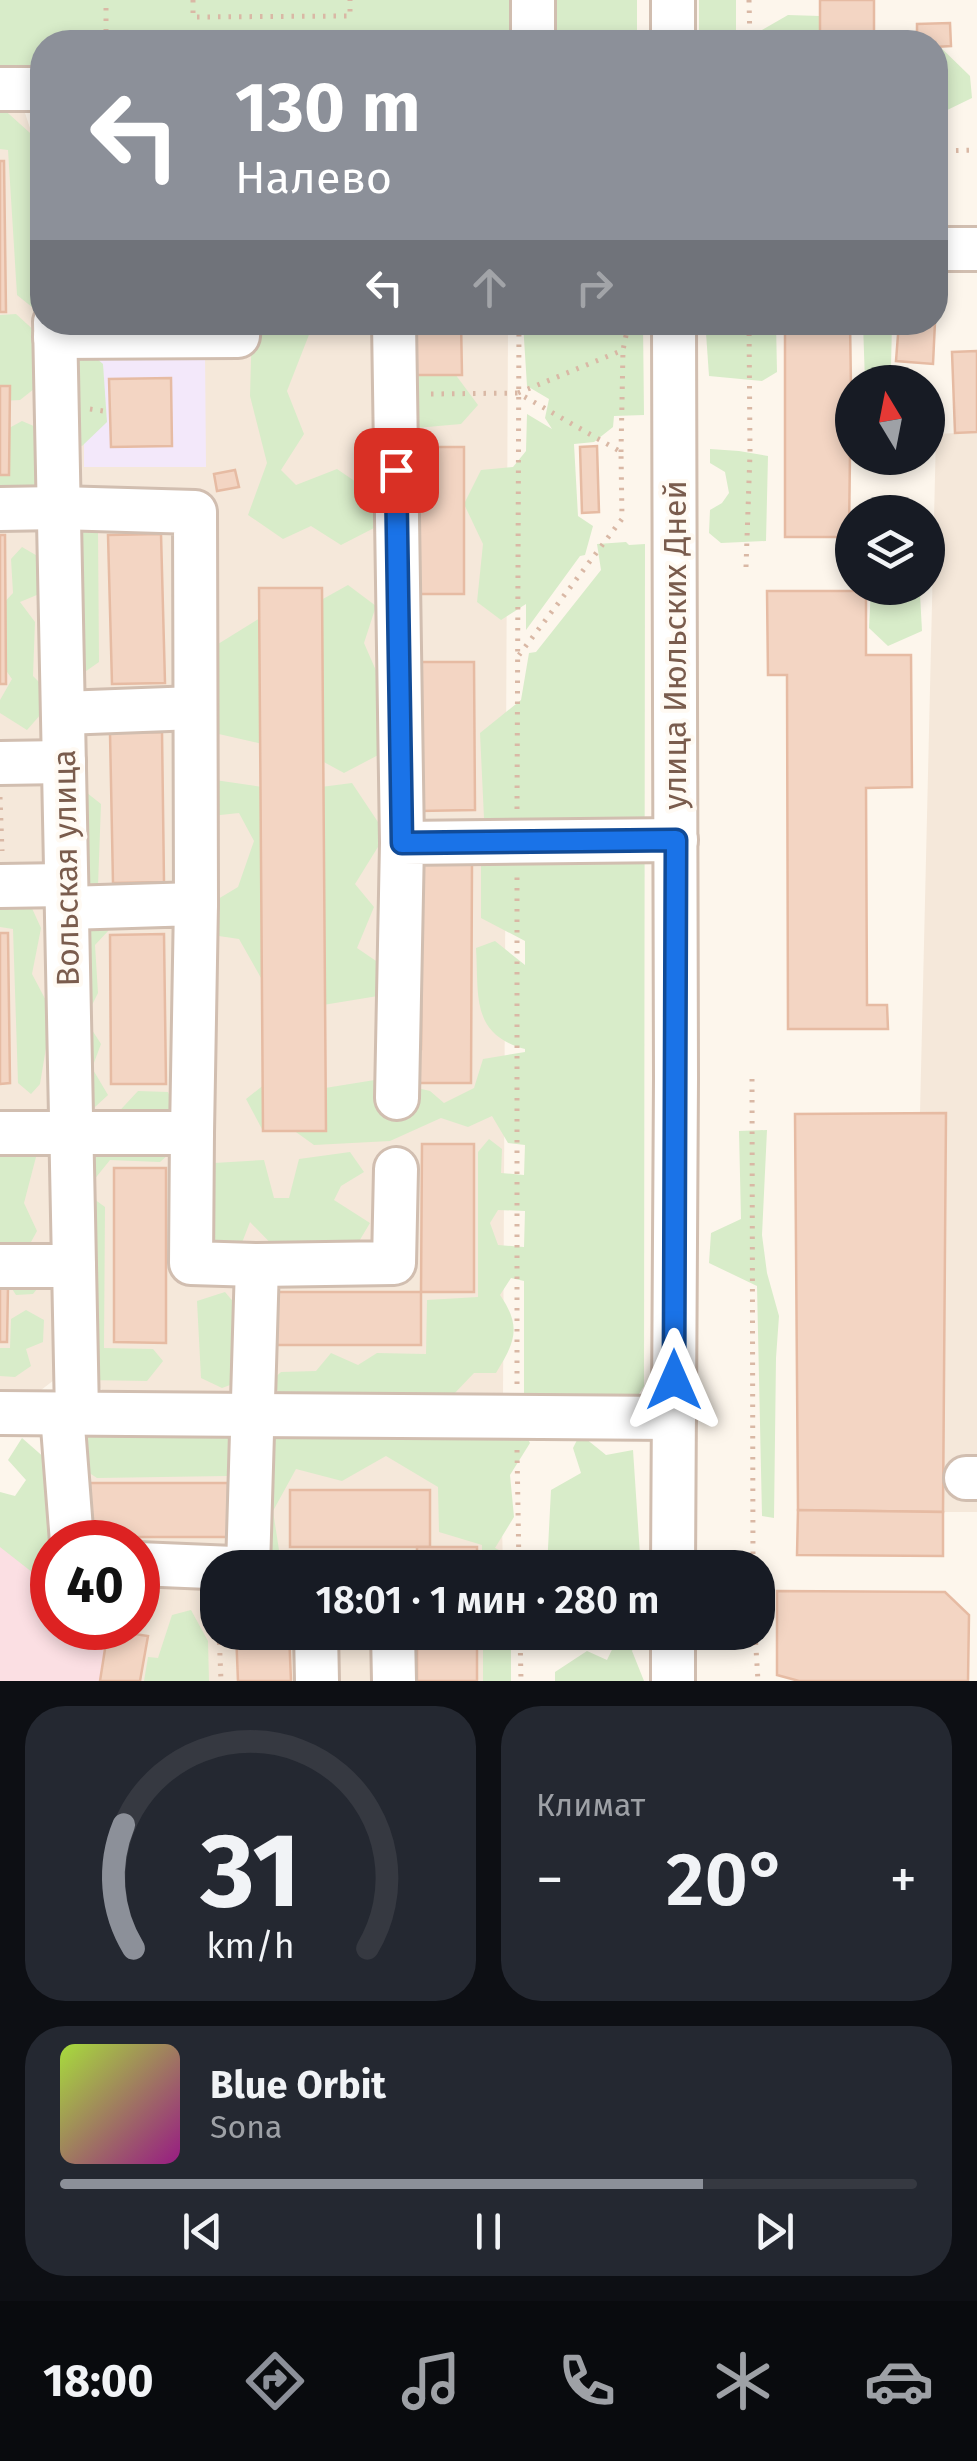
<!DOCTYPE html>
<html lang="ru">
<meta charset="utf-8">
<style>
:root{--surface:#171b24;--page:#242831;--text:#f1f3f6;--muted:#9ea1a6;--line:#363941;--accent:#8c9099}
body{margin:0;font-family:"Fira Sans",sans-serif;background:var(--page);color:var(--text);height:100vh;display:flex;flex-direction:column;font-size:38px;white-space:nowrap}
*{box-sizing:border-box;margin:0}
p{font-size:32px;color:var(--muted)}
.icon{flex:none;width:55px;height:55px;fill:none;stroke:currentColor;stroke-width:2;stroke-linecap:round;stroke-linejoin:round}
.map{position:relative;height:1681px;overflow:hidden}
.drawer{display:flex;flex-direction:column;gap:25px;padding:25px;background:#0d0f14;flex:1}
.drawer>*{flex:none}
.top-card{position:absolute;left:30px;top:30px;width:918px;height:305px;border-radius:40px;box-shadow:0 5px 15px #0003;background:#8c9099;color:#fff;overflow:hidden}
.needle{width:65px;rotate:350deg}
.tools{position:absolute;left:835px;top:365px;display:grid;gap:20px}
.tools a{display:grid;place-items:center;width:110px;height:110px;border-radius:50%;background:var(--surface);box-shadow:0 5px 15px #0003;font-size:50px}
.speed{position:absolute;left:30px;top:1520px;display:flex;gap:20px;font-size:50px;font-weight:700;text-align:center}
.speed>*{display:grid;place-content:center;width:130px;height:130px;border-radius:50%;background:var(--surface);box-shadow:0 5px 15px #0003;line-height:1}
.speed .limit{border:15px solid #d22;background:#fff;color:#111}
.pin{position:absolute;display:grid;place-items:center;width:85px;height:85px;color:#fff;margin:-42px;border-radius:20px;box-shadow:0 5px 15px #0006}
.me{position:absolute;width:110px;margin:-55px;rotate:0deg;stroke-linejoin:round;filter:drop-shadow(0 0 8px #0008)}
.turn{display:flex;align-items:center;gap:35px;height:210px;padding:0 40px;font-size:45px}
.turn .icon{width:130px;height:130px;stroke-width:2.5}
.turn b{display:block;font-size:70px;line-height:85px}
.lanes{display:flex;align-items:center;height:95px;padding:0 40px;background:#0003;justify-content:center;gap:50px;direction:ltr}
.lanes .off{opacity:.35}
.big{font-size:75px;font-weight:600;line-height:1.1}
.drawer .widget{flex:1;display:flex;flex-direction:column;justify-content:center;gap:15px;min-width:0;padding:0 35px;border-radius:40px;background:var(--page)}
.drawer .dial{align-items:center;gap:0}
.dial svg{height:260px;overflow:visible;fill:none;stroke:var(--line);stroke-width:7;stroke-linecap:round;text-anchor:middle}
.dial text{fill:var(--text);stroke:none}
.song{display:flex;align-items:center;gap:30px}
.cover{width:120px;height:120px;border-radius:15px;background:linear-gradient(135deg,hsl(80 70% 55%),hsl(310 70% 35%))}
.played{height:10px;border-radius:5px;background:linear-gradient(90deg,var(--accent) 75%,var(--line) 75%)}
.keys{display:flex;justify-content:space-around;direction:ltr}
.heat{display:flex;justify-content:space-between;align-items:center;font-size:55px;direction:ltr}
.drawer .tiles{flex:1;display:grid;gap:25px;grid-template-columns:1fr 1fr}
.widget:last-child{grid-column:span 2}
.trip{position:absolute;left:200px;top:1550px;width:575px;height:100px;border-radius:40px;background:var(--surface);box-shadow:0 5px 15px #0003;font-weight:600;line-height:100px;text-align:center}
.menu{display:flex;height:160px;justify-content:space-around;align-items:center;background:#090b0e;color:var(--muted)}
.menu .icon{width:70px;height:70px}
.menu .current{color:var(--accent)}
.menu b{font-size:45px;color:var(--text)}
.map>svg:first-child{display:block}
.residential{fill:#f5e8da}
.education{fill:#f3e8fa}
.medical{fill:#fbdfe3}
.green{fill:#d8ecc9;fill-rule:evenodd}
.building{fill:#f3d5c3;stroke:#e6bba3;stroke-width:2.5}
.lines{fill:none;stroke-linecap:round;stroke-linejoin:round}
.minor-casing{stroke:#d1beb0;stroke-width:48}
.path{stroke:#d9b8a5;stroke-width:5;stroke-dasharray:2.5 8;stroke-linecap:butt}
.minor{stroke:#fff;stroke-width:42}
.route-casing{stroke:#114b97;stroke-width:25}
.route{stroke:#1a73e8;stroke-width:18}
.labels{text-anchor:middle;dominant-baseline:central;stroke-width:8;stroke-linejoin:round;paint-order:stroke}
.street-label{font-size:32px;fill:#7a5c4d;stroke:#fffaf3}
</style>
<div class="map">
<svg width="977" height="1681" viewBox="0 0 977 1681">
<rect width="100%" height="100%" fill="#fdf6ec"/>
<g class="residential">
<path d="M0,106L24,110L30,128L54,1380L32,1397L0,1396Z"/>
<path d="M67,323H508L503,1403L106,1394L88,1376Z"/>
<path d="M977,432V1512H943L946,1113H920L936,434Z"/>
<path d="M51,1441L500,1443L503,1567L218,1568V1632L505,1633L506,1681H140L108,1630L101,1628H138V1542H54Z"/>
</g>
<path class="education" d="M205,354L206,467H84V355Z"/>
<path class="medical" d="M0,1518L52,1542V1628H101L148,1636L140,1681H0Z"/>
<g class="green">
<path d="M0,0H518L517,42H42V72L0,73Z"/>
<rect x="546" y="0" width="91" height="42"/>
<rect x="699" y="0" width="37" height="42"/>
<path d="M788,15L820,16V42H762V30Z"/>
<path d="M933,40L970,76L972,98L937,115L935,113V42H931Z"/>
<path d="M0,106L39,141L42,296L32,307L17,295L8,150L0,149Z"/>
<path d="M16,314L38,334L39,385L20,400L0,401V315Z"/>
<path d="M252,323H331L312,327L287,391L304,434L281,470L296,485L337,469L375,495L376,527L341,545L311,526L283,539L248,515L267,463L250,396Z"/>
<path d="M523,323H643L644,415L614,416L613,427L594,442L574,444L578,516L593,526L585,555L580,556L526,630V604L501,620L477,602L483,544L464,504L481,470L513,467L526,451L527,414L552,429L545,418L549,399L527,386Z"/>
<path d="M707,323H776L777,372L762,381L709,376L706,333Z"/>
<path d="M863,323H892L891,367L905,382H865Z"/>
<path d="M83,347L103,364L107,422L82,446L53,428L51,355Z"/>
<path d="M455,374L478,405L461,424L416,428L410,376Z"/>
<path d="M22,421L43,430L47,501L0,524V433Z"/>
<path d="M710,449L739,451L768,456L766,541L721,543L709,533L710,510L722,503L729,493L725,472L710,463Z"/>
<path d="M80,504L146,528L98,531L99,662L69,683Z"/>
<path d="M626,542L629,545L645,544L644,1386L637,1397L524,1401V1281L511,1278L500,1295C522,1327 515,1342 496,1373H474L452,1396L283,1397L270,1382L281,1372L316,1371L331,1353L358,1365L377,1353L426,1354L427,1300L478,1297V1152L489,1139L502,1149L501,1173L524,1175L525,1145L508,1143L492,1116L468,1127L441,1118L390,1141L314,1145L289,1127L263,1131L246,1099L265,1084L325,1088L381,1079L430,1091L444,1103L474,1088L483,1059L525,1052V1049C470,1034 479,995 476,948L495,941L525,965V941L481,918V862L525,827L484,818L480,733L521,700L529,653L536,652L601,570L597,544ZM498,1210L525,1211L524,1247L498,1245L490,1223Z"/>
<path d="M22,547L46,561L44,592L20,602L35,622L33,676L55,698L27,730L0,713V700L12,679L0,662V607L13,593L11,559Z"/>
<path d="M348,585L376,606L364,643L384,689V752L344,773L311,755L188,727L189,662L281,605L305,609Z"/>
<path d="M871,588H912L920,594L922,631L888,646L869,628Z"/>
<path d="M215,780L290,791L352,783L386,834L355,884L374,907L357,948L382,965L384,995L323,1005L265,985L239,939L212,935L208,905L238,887L254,841L239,813L183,819Z"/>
<path d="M82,789L101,804L98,886L122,916L95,945L98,993L85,1019L101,1044L92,1068L108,1095L83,1118Z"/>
<path d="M30,904L41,928L32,974L52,1012L40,1084L31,1094L18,1083L13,929L0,927V905Z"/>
<path d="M138,1091L168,1092L176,1112L178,1146L160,1162L110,1160L93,1181L78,1144L112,1119Z"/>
<path d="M0,1125H20L36,1157L24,1203L37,1231L26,1251L47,1276L33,1294L16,1295L0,1270Z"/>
<path d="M767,1130L762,1235L767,1273L779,1316L776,1358L774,1518L762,1516L757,1286L709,1263L711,1233L741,1219L739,1131Z"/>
<path d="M350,1152L364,1172L341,1186L334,1200L370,1223L355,1248L283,1256L250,1222L238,1253L209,1256L185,1221L214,1163L264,1160L274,1198H289L299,1159Z"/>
<path d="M79,1188L105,1207L104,1348L153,1349L163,1361L147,1381L86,1380Z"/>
<path d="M225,1292L246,1317L241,1381L222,1388L201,1378L197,1301Z"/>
<path d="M26,1310L44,1320L43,1342L26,1349L31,1366L15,1377L0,1376V1348H10L11,1319Z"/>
<path d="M448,1411L471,1440L523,1430L530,1443L510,1475L514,1517L495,1548L527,1564V1567H482V1545L439,1532L438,1487L386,1456L342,1481L296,1469L273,1511L279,1550H380L394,1554L377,1567L310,1561L303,1567L256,1568L138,1558V1542H132L133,1540L236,1548V1501L227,1476L97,1478L74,1463L69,1433Z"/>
<path d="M580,1434L606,1455L633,1450L640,1555L636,1567L547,1568L551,1490L581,1473L573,1448Z"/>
<path d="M22,1438L71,1481L52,1542V1616L37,1576L0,1547V1492L15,1496L26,1480L8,1460Z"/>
<path d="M191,1610L208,1641L209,1681H144L148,1657L158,1658L172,1615Z"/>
<rect x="483" y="1633" width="28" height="48"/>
<path d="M620,1633H640L632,1651L644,1681H555V1672L587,1651L607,1660Z"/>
</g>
<g class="building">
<rect x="820" y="0" width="54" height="42"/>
<path d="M950,23L951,46L935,47V42H917V24Z"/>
<path d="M0,161H4L6,312H0Z"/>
<path d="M407,322H461L462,375H408Z"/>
<path d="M785,322H850L852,453H850L849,537H785Z"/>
<path d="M899,322H935L933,364L896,361Z"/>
<path d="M977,351V432L955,433L952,352Z"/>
<path d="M171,378L172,446L111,447L109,379Z"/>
<path d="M0,386H10L9,475H0Z"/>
<path d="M597,446L599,512L582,513L580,447Z"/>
<rect x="409" y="447" width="55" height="147"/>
<path d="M235,470L239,487L217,491L214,474Z"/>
<path d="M161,534L165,683L112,684L108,535Z"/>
<path d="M0,535H5L6,684H0Z"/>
<path d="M259,588H322L326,1131H263Z"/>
<path d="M767,591H866V655H911L912,787L866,788L867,1005H887L888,1029H788L787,675H768Z"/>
<path d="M417,662H474L475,810L419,811Z"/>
<path d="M162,732L164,882L113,883L110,733Z"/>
<path d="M412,862H472L471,1083H413V1049H421L422,897Z"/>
<path d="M0,933H8L10,1083L0,1084Z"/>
<path d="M164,934L166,1084H111L110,935Z"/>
<path d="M946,1113L943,1512L798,1510L795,1114Z"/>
<path d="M422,1144H474V1292H421Z"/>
<path d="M114,1168H166V1343L114,1342Z"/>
<path d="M0,1287H8L7,1342H0Z"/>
<rect x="273" y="1292" width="148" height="53"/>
<path d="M90,1483H228V1537H89Z"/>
<rect x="290" y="1490" width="140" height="57"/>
<path d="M798,1510L943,1512V1556L797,1555Z"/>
<rect x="417" y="1547" width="60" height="21"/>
<path d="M777,1591L945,1592L969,1615L968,1681H799L777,1675Z"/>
<path d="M108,1630L148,1636L140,1681H100Z"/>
<path d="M236,1632H289L291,1681H238Z"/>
<rect x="417" y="1632" width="60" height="49"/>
</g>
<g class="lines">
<g class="minor-casing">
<g id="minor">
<path d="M673,0V42"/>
<path d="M533,42V0"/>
<path d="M0,89H42"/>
<path d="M935,249H977"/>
<path d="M55,322L77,1414"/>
<path d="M394,322L402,843"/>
<path d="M55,337L238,336L239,322"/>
<path d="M0,509L59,508L195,512L196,904"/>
<path d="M63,713L195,708"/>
<path d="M0,763L64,762"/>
<path d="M0,886L66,885"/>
<path d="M67,908L196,904L192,1133"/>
<path d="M397,1098L402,843L676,840"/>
<path d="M0,1133H192L191,1263L257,1265"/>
<path d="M0,1266H74"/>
<path d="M0,1413L674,1418"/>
<path d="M62,1414L72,1542"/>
<path d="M966,1478H977"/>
<path d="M138,1564L233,1568"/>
<path d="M248,1568L257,1265L394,1263L396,1169"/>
<path d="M673,1568L676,1078L674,322"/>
<path d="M316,1632L317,1681"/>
<path d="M393,1632L394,1681"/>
<path d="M673,1681V1632"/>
</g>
</g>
<g class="path">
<path d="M193,0V17L350,16V0"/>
<path d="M749,0L750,42"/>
<path d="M106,42V0"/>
<path d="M935,151L977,150"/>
<path d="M707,325H749"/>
<path d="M518,393L623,350L628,326L624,322"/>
<path d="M431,394L518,393L621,452L622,519L519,655"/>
<path d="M90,409L110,412"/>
<path d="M621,452L623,350"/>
<path d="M746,567L750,453L749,322"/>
<path d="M0,797L2,851"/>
<path d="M517,809L519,322"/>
<path d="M752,1079L753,1568"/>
<path d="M517,1384V875"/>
<path d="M517,1450L519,1568"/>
<path d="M219,1632L221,1681"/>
<path d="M520,1632L521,1681"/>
<path d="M755,1632L758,1681"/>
</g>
<use href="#minor" class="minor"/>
</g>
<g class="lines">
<g class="route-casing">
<path id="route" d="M396,470L402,843L676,840L674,1380"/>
</g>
<use href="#route" class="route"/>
</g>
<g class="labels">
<g class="street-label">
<text transform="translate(675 645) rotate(-90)">улица Июльских Дней</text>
<text transform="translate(66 868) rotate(-91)">Вольская улица</text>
</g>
</g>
</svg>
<div class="tools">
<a><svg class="needle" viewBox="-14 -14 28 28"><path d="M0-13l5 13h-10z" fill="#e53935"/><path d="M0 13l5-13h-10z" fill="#9ea1a6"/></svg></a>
<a><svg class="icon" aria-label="layers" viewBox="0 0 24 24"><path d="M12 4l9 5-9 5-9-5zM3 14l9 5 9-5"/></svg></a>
</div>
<div class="speed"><div class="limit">40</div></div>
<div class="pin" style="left:396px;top:470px;background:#d93025"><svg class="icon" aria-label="arrive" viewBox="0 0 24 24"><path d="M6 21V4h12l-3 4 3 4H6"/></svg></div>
<svg class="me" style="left:674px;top:1380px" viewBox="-20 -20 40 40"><path d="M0-17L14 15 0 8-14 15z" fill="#1a73e8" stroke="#fff" stroke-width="4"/></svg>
<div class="trip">18:01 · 1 мин · 280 m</div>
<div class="top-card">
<div class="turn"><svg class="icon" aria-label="left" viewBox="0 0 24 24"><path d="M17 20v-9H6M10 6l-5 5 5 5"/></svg><div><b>130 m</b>Налево</div></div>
<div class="lanes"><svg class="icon" aria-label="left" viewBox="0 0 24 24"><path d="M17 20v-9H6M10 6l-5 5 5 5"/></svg><svg class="icon off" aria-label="ahead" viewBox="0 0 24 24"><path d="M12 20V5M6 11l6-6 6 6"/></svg><svg class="icon off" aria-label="right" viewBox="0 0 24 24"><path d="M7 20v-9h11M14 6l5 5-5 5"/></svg></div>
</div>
</div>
<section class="drawer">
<div class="tiles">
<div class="widget dial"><svg viewBox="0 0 100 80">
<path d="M14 69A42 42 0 1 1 86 69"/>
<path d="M14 69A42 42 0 0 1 11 31" stroke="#8c9099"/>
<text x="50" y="56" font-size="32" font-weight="700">31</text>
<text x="50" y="72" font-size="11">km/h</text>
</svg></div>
<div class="widget"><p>Климат</p>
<div class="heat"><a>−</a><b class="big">20°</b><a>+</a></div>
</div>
<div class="widget">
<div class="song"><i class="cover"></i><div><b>Blue Orbit</b><p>Sona</p></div></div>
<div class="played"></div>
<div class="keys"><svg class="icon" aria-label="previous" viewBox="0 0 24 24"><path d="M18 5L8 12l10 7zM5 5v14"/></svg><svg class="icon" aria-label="pause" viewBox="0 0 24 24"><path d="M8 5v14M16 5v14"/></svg><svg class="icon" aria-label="next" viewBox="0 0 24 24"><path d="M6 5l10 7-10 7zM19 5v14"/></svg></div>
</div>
</div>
</section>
<nav class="menu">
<b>18:00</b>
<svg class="icon current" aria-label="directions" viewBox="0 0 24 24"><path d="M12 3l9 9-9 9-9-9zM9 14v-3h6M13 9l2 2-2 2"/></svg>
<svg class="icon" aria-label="music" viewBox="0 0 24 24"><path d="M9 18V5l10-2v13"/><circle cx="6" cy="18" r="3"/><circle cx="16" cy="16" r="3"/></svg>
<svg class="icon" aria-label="phone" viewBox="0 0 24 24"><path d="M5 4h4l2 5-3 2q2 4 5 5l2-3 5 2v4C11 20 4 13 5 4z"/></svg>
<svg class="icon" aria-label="climate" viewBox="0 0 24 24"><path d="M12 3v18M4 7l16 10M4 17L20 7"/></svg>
<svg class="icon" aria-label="car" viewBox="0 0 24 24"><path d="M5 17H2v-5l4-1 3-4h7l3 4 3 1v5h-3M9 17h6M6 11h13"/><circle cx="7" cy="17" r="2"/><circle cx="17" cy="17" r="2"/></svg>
</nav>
